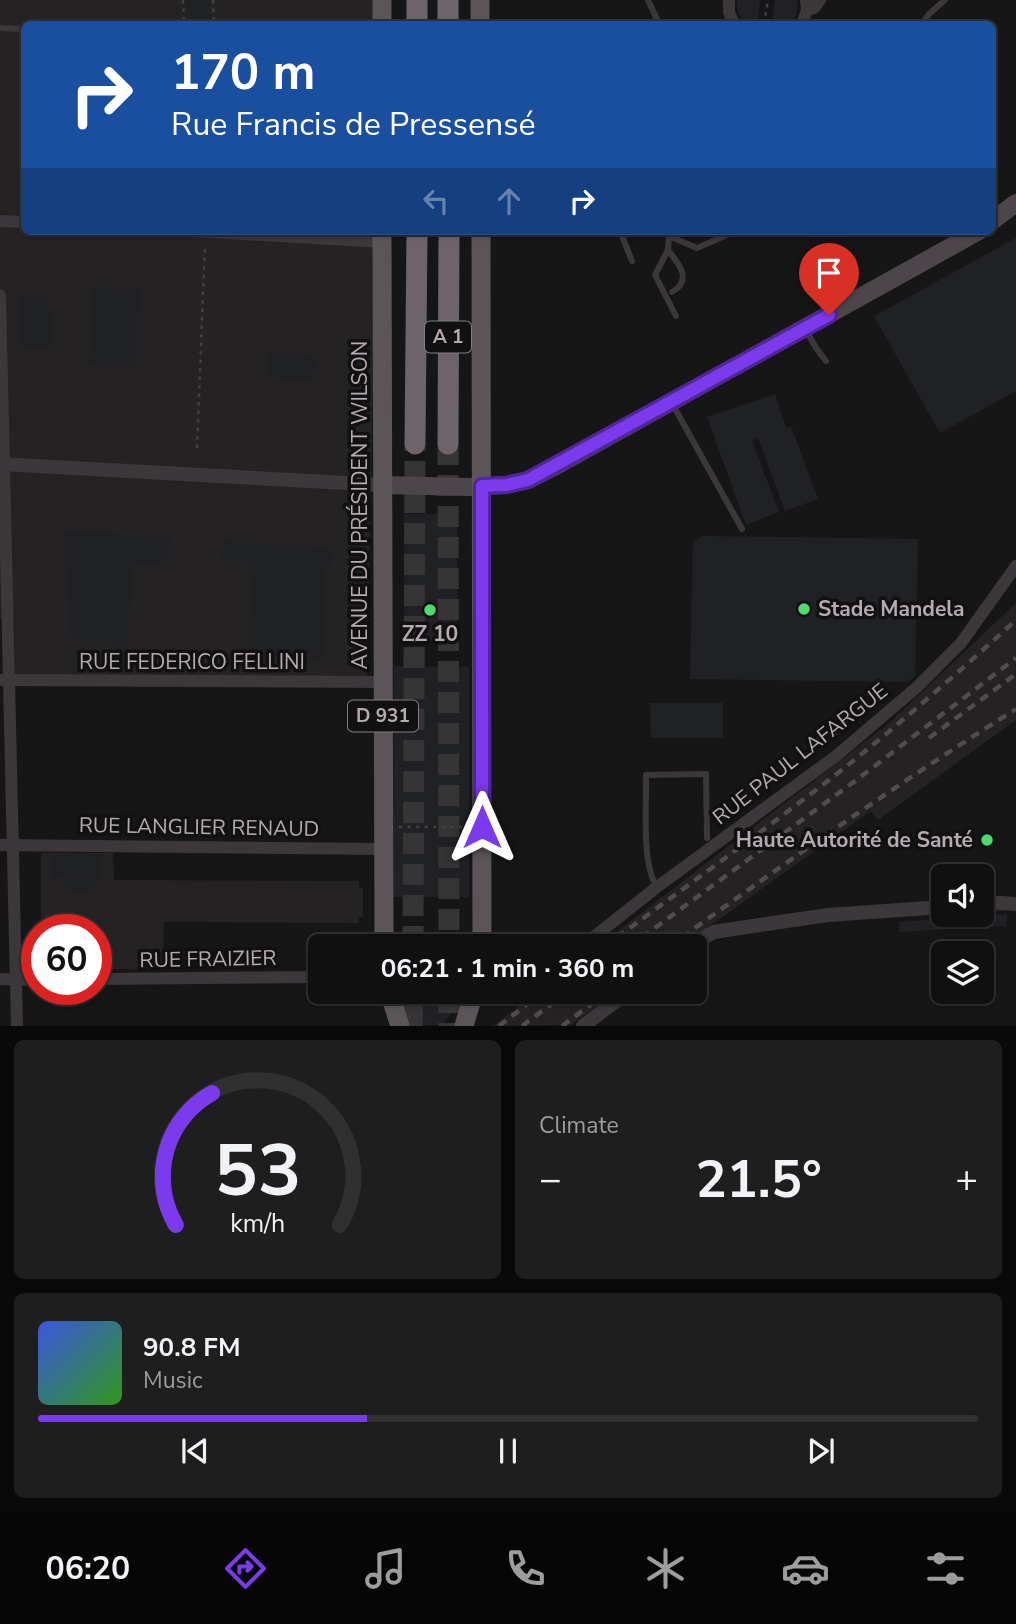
<!DOCTYPE html>
<meta charset="utf-8">
<style>
:root{--surface:#111011;--page:#1e1e1f;--text:#f1f3f6;--muted:#9c9d9f;--line:#303031;--accent:#7c3aed}
body{margin:0;font-family:"Nunito Sans",sans-serif;background:var(--page);color:var(--text);height:100vh;display:flex;flex-direction:column;font-size:26px;white-space:nowrap}
*{box-sizing:border-box;margin:0}
p{font-size:23px;color:var(--muted)}
.icon{flex:none;width:38px;height:38px;fill:none;stroke:currentColor;stroke-width:2;stroke-linecap:round;stroke-linejoin:round}
.map{position:relative;height:1026px;overflow:hidden}
.drawer{display:flex;flex-direction:column;gap:14px;padding:14px;background:#090909;flex:1}
.drawer>*{flex:none}
.banner{position:absolute;left:21px;top:21px;width:975px;height:214px;border-radius:10px;box-shadow:0 2px 5px #0004,0 0 0 2px var(--line);background:#1a4fa0;color:#fff;overflow:hidden}
.controls{position:absolute;left:931px;top:864px;display:grid;gap:14px}
.controls a{display:grid;place-items:center;width:63px;height:63px;border-radius:10px;background:var(--surface);box-shadow:0 2px 5px #0004,0 0 0 2px var(--line);font-size:35px}
.speed{position:absolute;left:21px;top:914px;display:flex;gap:14px;font-size:35px;font-weight:700;text-align:center}
.speed>*{display:grid;place-content:center;width:91px;height:91px;border-radius:50%;background:var(--surface);box-shadow:0 2px 5px #0004,0 0 0 2px var(--line);line-height:1}
.speed .limit{border:10px solid #d22;background:#fff;color:#111}
.pin{position:absolute;display:grid;place-items:center;width:60px;height:60px;color:#fff;margin:-72px -30px;border-radius:50% 50% 50% 0;rotate:-45deg;box-shadow:0 0 7px #0007}
.pin .icon{rotate:45deg}
.me{position:absolute;width:77px;margin:-38px;rotate:0deg;stroke-linejoin:round;filter:drop-shadow(0 0 5px #0008)}
.turn{display:flex;align-items:center;gap:24px;height:147px;padding:0 35px;font-size:32px}
.turn .icon{width:91px;height:91px;stroke-width:2.5}
.turn b{display:block;font-size:49px;line-height:60px}
.lanes{display:flex;align-items:center;height:66px;padding:0 35px;background:#0003;justify-content:center;gap:35px;direction:ltr}
.lanes .off{opacity:.35}
.big{font-size:52px;font-weight:700;line-height:1.1}
.drawer .widget{flex:1;display:flex;flex-direction:column;justify-content:center;gap:10px;min-width:0;padding:0 24px;border-radius:10px;background:var(--page)}
.drawer .dial{align-items:center;gap:0}
.dial svg{height:182px;overflow:visible;fill:none;stroke:var(--line);stroke-width:7;stroke-linecap:round;text-anchor:middle}
.dial text{fill:var(--text);stroke:none}
.song{display:flex;align-items:center;gap:21px}
.cover{width:84px;height:84px;border-radius:10px;background:linear-gradient(135deg,hsl(230 70% 55%),hsl(110 70% 35%))}
.played{height:7px;border-radius:4px;background:linear-gradient(90deg,var(--accent) 35%,var(--line) 35%)}
.keys{display:flex;justify-content:space-around;direction:ltr}
.heat{display:flex;justify-content:space-between;align-items:center;font-size:38px;direction:ltr}
.drawer .tiles{flex:1;display:grid;gap:14px;grid-template-columns:1fr 1fr}
.widget:last-child{grid-column:span 2}
.trip{position:absolute;left:308px;top:934px;width:399px;height:70px;border-radius:10px;background:var(--surface);box-shadow:0 2px 5px #0004,0 0 0 2px var(--line);font-weight:700;line-height:70px;text-align:center}
.tabs{display:flex;height:112px;justify-content:space-around;align-items:center;background:#070607;color:var(--muted)}
.tabs .icon{width:49px;height:49px}
.tabs .current{color:var(--accent)}
.tabs b{font-size:32px;color:var(--text)}
.map>svg:first-child{display:block}
.built{fill:#242223}
.green{fill:#202125}
.lines{fill:none;stroke-linecap:round;stroke-linejoin:round}
.motorway-tunnel{stroke:#373436;stroke-width:21;stroke-dasharray:21 10;stroke-linecap:butt}
.path{stroke:#433e41;stroke-width:2.5;stroke-dasharray:3.5 5;stroke-linecap:butt}
.service{stroke:#3c373a;stroke-width:6}
.minor{stroke:#3c373a;stroke-width:12}
.tertiary{stroke:#3c373a;stroke-width:14}
.secondary{stroke:#4c464a;stroke-width:18}
.primary{stroke:#5b5458;stroke-width:19}
.motorway{stroke:#6c646a;stroke-width:21}
.rail{stroke:#514b4f;stroke-width:4.5;stroke-dasharray:9 7;stroke-linecap:butt}
.route-casing{stroke:#51269a;stroke-width:18}
.route{stroke:#7c3aed;stroke-width:12}
.poi-dot{fill:#4bdb6f;stroke:#121112;stroke-width:2.5}
.labels{text-anchor:middle;dominant-baseline:central;stroke-width:7;stroke-linejoin:round;paint-order:stroke}
.shield{fill:#121112;stroke:#857c82;stroke-width:2}
.shield-label{font-size:19px;font-weight:bold;fill:#b6aab2}
.street-label{font-size:21px;fill:#b6aab2;stroke:#121112}
.poi-label{font-size:21px;font-weight:bold;fill:#b6aab2;stroke:#121112;text-anchor:start}
</style>
<div class="map">
<svg width="1016" height="1026" viewBox="0 0 1016 1026">
<rect width="100%" height="100%" fill="#171617"/>
<g class="built">
<path d="M0,0H380V24H24V231H376L367,680L15,677L14,619L0,618Z"/>
<path d="M1016,603V720L878,820L871,811L680,947H597L888,724Z"/>
<path d="M41,853H113L114,880L359,881V888H363V917H359V923L164,922L163,969H96V929H41Z"/>
<path d="M537,992H616L571,1025L493,1026Z"/>
</g>
<g class="green">
<path d="M188,0H210L211,24H189Z"/>
<path d="M737,0H760L757,24H744C739,17 737,9 737,0Z"/>
<path d="M775,0H797C798,9 797,17 791,24H772Z"/>
<path d="M1016,238V391L940,433L874,316Z"/>
<path d="M94,287L139,290L134,368L89,365Z"/>
<path d="M21,296L48,297L47,314L53,315L51,347H22Z"/>
<path d="M269,352L314,355L313,379L268,377Z"/>
<path d="M775,394L786,428L791,426L818,499L785,511L758,438L752,441L779,512L746,525L707,417Z"/>
<path d="M404,514H457V642L404,641Z"/>
<path d="M64,531L170,538L168,561L155,562V566L132,565L126,654C122,653 112,645 111,641L71,640L70,569L65,568Z"/>
<path d="M703,536L918,539L915,676L908,682L690,679L693,542Z"/>
<path d="M224,542L330,547V567L325,568L326,658L248,657L252,572H247L248,561L222,560Z"/>
<path d="M394,666L469,667V897H393Z"/>
<path d="M650,703H723V738H651Z"/>
<path d="M52,854L101,855V878L52,877Z"/>
<path d="M64,879L96,880V886L91,891H69L63,885Z"/>
<path d="M1007,914L1006,926L899,932V922Z"/>
<path d="M410,992H456L454,1007L444,1025H422C415,1016 410,1004 410,992Z"/>
</g>
<g class="lines">
<g class="motorway-tunnel">
<path d="M448,444L449,947"/>
<path d="M413,947L415,444"/>
<path d="M449,992V1026"/>
<path d="M412,1026L413,992"/>
</g>
<g class="path">
<path d="M183,0L184,24"/>
<path d="M213,0L214,24"/>
<path d="M764,24L768,0"/>
<path d="M197,448L205,244"/>
<path d="M399,827H466"/>
</g>
<g class="service">
<path d="M648,0L659,24"/>
<path d="M922,24L929,14L945,0"/>
<path d="M0,28L24,29"/>
<path d="M620,231L632,261"/>
<path d="M669,231V236L697,248L736,231"/>
<path d="M669,236L668,250L655,275L676,316"/>
<path d="M668,250C679,264 693,280 672,292"/>
<path d="M806,330L816,348L826,361"/>
<path d="M673,405L742,529"/>
<path d="M657,887C641,865 647,803 646,775L706,774L707,838"/>
</g>
<g class="minor">
<path d="M729,0V12L734,24"/>
<path d="M807,10L814,8L820,0"/>
<path d="M802,24L807,10L806,0"/>
<path d="M0,221L24,222"/>
<path d="M192,231L382,242"/>
<path d="M0,295L17,1026"/>
<path d="M0,680L383,682"/>
<path d="M0,845L384,849"/>
<path d="M581,947L657,887L836,756L916,688L961,643L1016,566"/>
<path d="M0,979L37,980"/>
<path d="M96,979L320,977"/>
</g>
<g class="tertiary">
<path d="M0,464L383,485"/>
<path d="M982,904L1001,903L1016,904"/>
<path d="M689,947L699,940L714,932L746,927L828,915L943,907"/>
<path d="M583,1026L628,992"/>
</g>
<g class="secondary">
<path d="M992,221L1016,203"/>
<path d="M383,485L469,487L506,485L528,480L556,466L979,231"/>
</g>
<g class="primary">
<path d="M480,0V24"/>
<path d="M382,24V0"/>
<path d="M382,231L384,947"/>
<path d="M481,231L482,947"/>
<path d="M389,992L400,1026"/>
<path d="M464,1026L474,992"/>
</g>
<g class="motorway">
<path d="M417,0V24"/>
<path d="M448,0V24"/>
<path d="M415,444L417,231"/>
<path d="M448,444L449,231"/>
</g>
<g class="rail">
<path d="M929,738L1016,674"/>
<path d="M604,947C684,888 765,830 843,769C902,722 960,671 1016,620"/>
<path d="M629,947L855,781L1016,658"/>
<path d="M669,947C783,864 897,784 1016,709"/>
<path d="M499,1026L543,992"/>
<path d="M522,1026L568,992"/>
<path d="M562,1026L608,992"/>
</g>
</g>
<g class="lines">
<g class="route-casing">
<path id="route" d="M482,827V486L506,485L528,480L829,315"/>
</g>
<use href="#route" class="route"/>
</g>
<g class="poi-dot">
<circle cx="804" cy="609" r="7"/>
<circle cx="430" cy="610" r="7"/>
<circle cx="987" cy="840" r="7"/>
</g>
<g class="labels">
<g class="shield">
<rect x="425" y="321.5" width="46" height="31" rx="5"/>
<rect x="348" y="700.5" width="70" height="31" rx="5"/>
</g>
<g class="shield-label">
<text x="448" y="337">A 1</text>
<text x="383" y="716">D 931</text>
</g>
<g class="street-label">
<text transform="translate(360 505) rotate(-90)">AVENUE DU PRÉSIDENT WILSON</text>
<text x="192" y="662">RUE FEDERICO FELLINI</text>
<text transform="translate(800 754) rotate(-38)">RUE PAUL LAFARGUE</text>
<text transform="translate(199 827) rotate(1)">RUE LANGLIER RENAUD</text>
<text transform="translate(208 959) rotate(-1)">RUE FRAIZIER</text>
</g>
<g class="poi-label">
<text x="818" y="609">Stade Mandela</text>
<text x="430" y="634" text-anchor="middle">ZZ 10</text>
<text x="973" y="840" text-anchor="end">Haute Autorité de Santé</text>
</g>
</g>
</svg>
<div class="controls">
<a><svg class="icon" aria-label="sound" viewBox="0 0 24 24"><path d="M4 9h4l5-4v14l-5-4H4zM17 9q2 3 0 6"/></svg></a>
<a><svg class="icon" aria-label="layers" viewBox="0 0 24 24"><path d="M12 4l9 5-9 5-9-5zM3 14l9 5 9-5"/></svg></a>
</div>
<div class="speed"><div class="limit">60</div></div>
<div class="pin" style="left:829px;top:315px;background:#d93025"><svg class="icon" aria-label="arrive" viewBox="0 0 24 24"><path d="M6 21V4h12l-3 4 3 4H6"/></svg></div>
<svg class="me" style="left:482px;top:827px" viewBox="-20 -20 40 40"><path d="M0-17L14 15 0 8-14 15z" fill="#7c3aed" stroke="#fff" stroke-width="4"/></svg>
<div class="trip">06:21 · 1 min · 360 m</div>
<div class="banner">
<div class="turn"><svg class="icon" aria-label="right" viewBox="0 0 24 24"><path d="M7 20v-9h11M14 6l5 5-5 5"/></svg><div><b>170 m</b>Rue Francis de Pressensé</div></div>
<div class="lanes"><svg class="icon off" aria-label="left" viewBox="0 0 24 24"><path d="M17 20v-9H6M10 6l-5 5 5 5"/></svg><svg class="icon off" aria-label="ahead" viewBox="0 0 24 24"><path d="M12 20V5M6 11l6-6 6 6"/></svg><svg class="icon" aria-label="right" viewBox="0 0 24 24"><path d="M7 20v-9h11M14 6l5 5-5 5"/></svg></div>
</div>
</div>
<section class="drawer">
<div class="tiles">
<div class="widget dial"><svg viewBox="0 0 100 80">
<path d="M14 69A42 42 0 1 1 86 69"/>
<path d="M14 69A42 42 0 0 1 30 11" stroke="#7c3aed"/>
<text x="50" y="56" font-size="32" font-weight="700">53</text>
<text x="50" y="72" font-size="11">km/h</text>
</svg></div>
<div class="widget"><p>Climate</p>
<div class="heat"><a>−</a><b class="big">21.5°</b><a>+</a></div>
</div>
<div class="widget">
<div class="song"><i class="cover"></i><div><b>90.8 FM</b><p>Music</p></div></div>
<div class="played"></div>
<div class="keys"><svg class="icon" aria-label="previous" viewBox="0 0 24 24"><path d="M18 5L8 12l10 7zM5 5v14"/></svg><svg class="icon" aria-label="pause" viewBox="0 0 24 24"><path d="M8 5v14M16 5v14"/></svg><svg class="icon" aria-label="next" viewBox="0 0 24 24"><path d="M6 5l10 7-10 7zM19 5v14"/></svg></div>
</div>
</div>
</section>
<nav class="tabs">
<b>06:20</b>
<svg class="icon current" aria-label="directions" viewBox="0 0 24 24"><path d="M12 3l9 9-9 9-9-9zM9 14v-3h6M13 9l2 2-2 2"/></svg>
<svg class="icon" aria-label="music" viewBox="0 0 24 24"><path d="M9 18V5l10-2v13"/><circle cx="6" cy="18" r="3"/><circle cx="16" cy="16" r="3"/></svg>
<svg class="icon" aria-label="phone" viewBox="0 0 24 24"><path d="M5 4h4l2 5-3 2q2 4 5 5l2-3 5 2v4C11 20 4 13 5 4z"/></svg>
<svg class="icon" aria-label="climate" viewBox="0 0 24 24"><path d="M12 3v18M4 7l16 10M4 17L20 7"/></svg>
<svg class="icon" aria-label="car" viewBox="0 0 24 24"><path d="M5 17H2v-5l4-1 3-4h7l3 4 3 1v5h-3M9 17h6M6 11h13"/><circle cx="7" cy="17" r="2"/><circle cx="17" cy="17" r="2"/></svg>
<svg class="icon" aria-label="filters" viewBox="0 0 24 24"><path d="M4 7h16M4 17h16"/><circle cx="9" cy="7" r="2"/><circle cx="15" cy="17" r="2"/></svg>
</nav>
